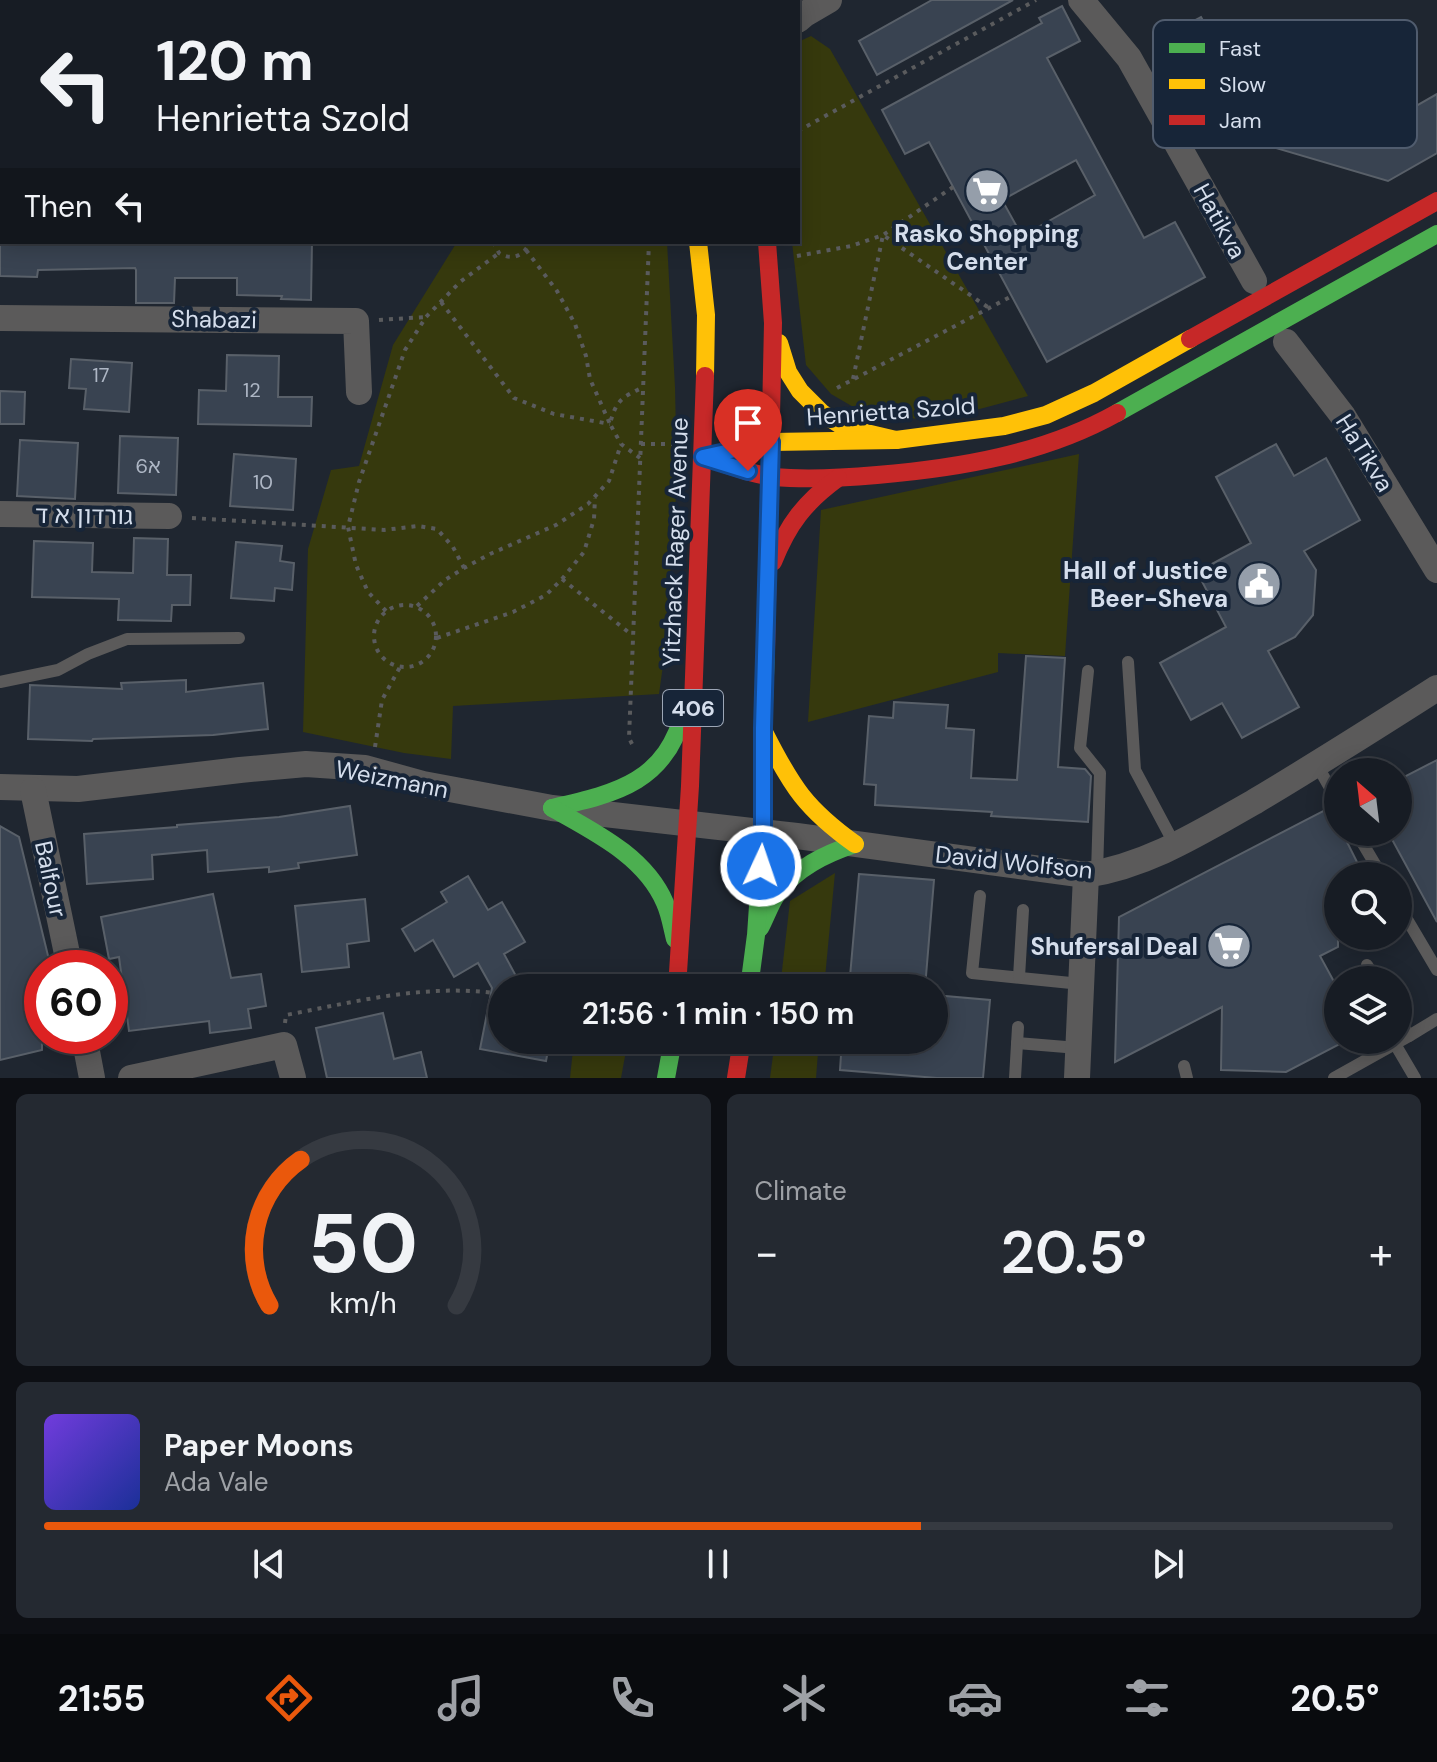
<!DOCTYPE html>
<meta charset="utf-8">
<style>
:root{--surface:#171c24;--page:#242931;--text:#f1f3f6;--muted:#9ea1a6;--line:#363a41;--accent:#ea580c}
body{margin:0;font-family:"DM Sans","Noto Sans Hebrew",sans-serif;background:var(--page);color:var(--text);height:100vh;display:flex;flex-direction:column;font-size:30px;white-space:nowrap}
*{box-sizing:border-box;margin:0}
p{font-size:26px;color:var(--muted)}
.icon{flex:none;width:44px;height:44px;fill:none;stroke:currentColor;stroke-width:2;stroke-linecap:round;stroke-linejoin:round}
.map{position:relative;height:1078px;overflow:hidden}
.sheet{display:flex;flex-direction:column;gap:16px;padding:16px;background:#0d0f14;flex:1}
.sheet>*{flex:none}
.banner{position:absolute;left:0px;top:0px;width:800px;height:244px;box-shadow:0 4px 20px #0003,0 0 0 2px var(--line);background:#171c24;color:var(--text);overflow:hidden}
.needle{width:52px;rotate:332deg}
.fabs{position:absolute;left:1324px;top:758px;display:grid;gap:16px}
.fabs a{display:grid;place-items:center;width:88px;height:88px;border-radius:50%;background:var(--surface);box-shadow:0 4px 20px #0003,0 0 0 2px var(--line);font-size:40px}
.speed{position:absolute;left:24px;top:950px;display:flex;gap:16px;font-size:40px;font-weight:700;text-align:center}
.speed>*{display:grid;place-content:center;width:104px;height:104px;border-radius:50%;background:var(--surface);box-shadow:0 4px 20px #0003,0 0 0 2px var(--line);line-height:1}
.speed .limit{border:12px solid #d22;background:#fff;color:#111}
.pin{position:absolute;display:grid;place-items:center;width:68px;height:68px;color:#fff;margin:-82px -34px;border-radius:50% 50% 50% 0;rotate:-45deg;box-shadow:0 0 8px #0007}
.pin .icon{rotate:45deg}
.me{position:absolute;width:88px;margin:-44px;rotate:3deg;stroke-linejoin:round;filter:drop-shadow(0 0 6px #0008)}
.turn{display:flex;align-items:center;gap:28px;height:168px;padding:0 24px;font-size:36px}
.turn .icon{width:104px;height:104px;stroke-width:2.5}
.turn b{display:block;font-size:56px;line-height:68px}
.then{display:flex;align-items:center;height:76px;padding:0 24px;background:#0003;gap:16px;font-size:30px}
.big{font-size:60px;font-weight:600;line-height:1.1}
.sheet .tile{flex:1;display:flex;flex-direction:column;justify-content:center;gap:12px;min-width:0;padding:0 28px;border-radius:12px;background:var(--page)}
.sheet .dial{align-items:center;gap:0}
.dial svg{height:208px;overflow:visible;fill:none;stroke:var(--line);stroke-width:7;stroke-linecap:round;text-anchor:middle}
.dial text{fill:var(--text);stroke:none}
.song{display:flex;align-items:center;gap:24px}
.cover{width:96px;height:96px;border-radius:12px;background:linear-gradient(135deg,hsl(260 70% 55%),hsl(230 70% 35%))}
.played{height:8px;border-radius:4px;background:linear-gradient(90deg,var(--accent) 65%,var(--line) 65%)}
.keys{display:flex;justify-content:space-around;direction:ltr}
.heat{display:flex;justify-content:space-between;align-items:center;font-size:44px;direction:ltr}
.sheet .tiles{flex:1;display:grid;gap:16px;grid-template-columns:1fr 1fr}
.tile:last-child{grid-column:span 2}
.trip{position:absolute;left:488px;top:974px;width:460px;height:80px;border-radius:40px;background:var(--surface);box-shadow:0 4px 20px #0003,0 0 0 2px var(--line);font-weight:600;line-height:80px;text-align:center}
.tab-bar{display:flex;height:128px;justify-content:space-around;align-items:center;background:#090b0e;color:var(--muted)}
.tab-bar .icon{width:56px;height:56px}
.tab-bar .selected{color:var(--accent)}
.tab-bar b{font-size:36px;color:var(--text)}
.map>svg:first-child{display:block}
.green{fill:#36390d}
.building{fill:#394351;stroke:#596069;stroke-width:2;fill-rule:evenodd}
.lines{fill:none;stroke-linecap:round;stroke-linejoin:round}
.path{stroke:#5a5b5d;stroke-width:4;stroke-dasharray:4 6;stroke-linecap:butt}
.lane{stroke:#5b5a5a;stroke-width:12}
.street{stroke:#5b5a5a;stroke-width:26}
.fast{stroke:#4caf50;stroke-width:18}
.slow{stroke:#ffc107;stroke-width:18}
.jam{stroke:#c62828;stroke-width:18}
.route-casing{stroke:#114b97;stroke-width:20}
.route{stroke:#1a73e8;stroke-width:14}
.labels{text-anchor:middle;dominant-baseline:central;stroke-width:8;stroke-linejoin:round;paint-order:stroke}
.number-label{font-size:20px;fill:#aeb7c5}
.shield{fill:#172538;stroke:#9ca6b6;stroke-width:2}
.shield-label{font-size:22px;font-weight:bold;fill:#d5deec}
.street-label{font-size:24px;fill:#d5deec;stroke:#172538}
.poi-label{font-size:24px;font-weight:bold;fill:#d5deec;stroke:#172538;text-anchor:end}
.key{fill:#172538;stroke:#505c6e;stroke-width:2}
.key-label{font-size:22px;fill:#d5deec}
</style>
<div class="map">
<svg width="1437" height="1078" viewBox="0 0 1437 1078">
<rect width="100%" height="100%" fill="#1f2630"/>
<g class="green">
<path d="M811,36L830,49L1028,396L946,418L874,419L831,394L806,365L792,242H798V42Z"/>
<path d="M457,242H667L675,387L677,482L664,658L659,694L453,706L451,759L404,753L303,732L308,549L331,470L359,466L393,345Z"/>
<path d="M1079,454L1065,656L998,653V672L808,722L821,510Z"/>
<path d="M835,873L824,988H780L790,901Z"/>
<path d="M574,1040H628L621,1078H570Z"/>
<path d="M775,1040H819L816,1078H770Z"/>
</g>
<g class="building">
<path d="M932,0H1013L877,75L859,41Z"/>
<path d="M1062,6L1080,41L1047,58L1144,238L1175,222L1205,277L1047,362L929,142L905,154L882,110L1042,23L1039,18ZM1076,160L1095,195L1022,236L1002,200Z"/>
<path d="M1201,17L1217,46L1240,34L1274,94L1381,126L1437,94V153L1388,181L1225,133L1169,34Z"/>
<path d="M0,242H312L311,300L281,299L282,296L237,295V278H175L174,303H136V270L135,268L38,270L37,277L0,276Z"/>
<path d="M227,355L279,356L278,397H312L311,426L198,424L199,390L226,391Z"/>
<path d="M71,359L132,363L129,412L84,409L86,389L69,388Z"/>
<path d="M0,391L25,392L24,424H0Z"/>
<path d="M120,436L178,438L176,495L118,493Z"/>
<path d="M20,440L78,443L75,499L17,496Z"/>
<path d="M1276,444L1294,476L1326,458L1360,520L1304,551L1316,570L1313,615L1295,637L1268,651L1299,707L1242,738L1222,703L1191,720L1160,663L1226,627L1197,572L1251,543L1216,477Z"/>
<path d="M234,454L296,459L293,510L230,506Z"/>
<path d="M134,538L168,539L167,575H191L190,605H172L171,621L118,620L119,599L32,597L34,541L93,543L92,572L133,573Z"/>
<path d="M236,542L282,546L280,561L294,563L292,590L275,588L274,601L231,598Z"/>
<path d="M1026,656L1065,658L1058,767L1085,769L1091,776L1088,822L991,816L992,812L875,805L876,785L864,784L869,716L893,718L894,702L948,705L946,728L974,730L971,778L1017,780Z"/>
<path d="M186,680V692L263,683L268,729L213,735L93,739L92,741L28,739L30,685L122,689L121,683Z"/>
<path d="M1437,760V922L1388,832H1398V780Z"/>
<path d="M350,806L357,855L298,863L299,868L269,872V867L208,872L207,850L152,855L153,879L87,884L84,834L177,827V825L279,817Z"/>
<path d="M1329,808L1338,825V832H1342L1364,876H1338V947L1320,956L1338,989V1045L1286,1072L1221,1070L1222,1007L1115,1062L1119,917Z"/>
<path d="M0,826L19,837L51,968H42V1050L0,1060Z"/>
<path d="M859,874L934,880L925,988H849Z"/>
<path d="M468,876L488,910L502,902L525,942L504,954L516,976L502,984V1040H550L546,1061L480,1049L492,988L478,963L454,977L433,940L415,951L402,929L447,902L441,892Z"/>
<path d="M213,894L231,978L261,974L266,1006L248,1009L251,1028L210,1033L209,1021L129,1031L119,957L109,959L101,917Z"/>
<path d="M365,899L369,941L347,944L349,967L302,972L295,906Z"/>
<path d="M934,995L990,1000L983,1078H937L840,1070L842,1040H934Z"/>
<path d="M383,1013L394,1059L421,1052L427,1078H327L316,1028Z"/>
</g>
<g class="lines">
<g class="path">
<path d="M488,2V0"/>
<path d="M798,131L1036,0"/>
<path d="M493,242L499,253C512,261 524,256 530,242"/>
<path d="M526,250L557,291L575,324L586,356L590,379L610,424"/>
<path d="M797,256L851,246L883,235L953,187"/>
<path d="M441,302L514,398L554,414L610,424"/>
<path d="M379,320L426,317"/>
<path d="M853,379L883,235L989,308"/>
<path d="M837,388L1012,296"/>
<path d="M641,444H674"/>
<path d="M640,458L621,444L610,424C616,400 622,397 644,387"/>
<path d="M192,518L384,530L418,526L437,529L453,547L464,568"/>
<path d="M562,579L632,635"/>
<circle cx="405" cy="636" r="31"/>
<path d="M417,606L445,580L464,568L490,554L556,525L588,504L609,481L621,444"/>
<path d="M386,611L368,592L356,565L348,527L359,482L405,350L426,317L460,282L499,253"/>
<path d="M437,638L513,612L546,595L562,579L584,552L594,519L595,498"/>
<path d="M632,744L629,738L649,242"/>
<path d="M375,747L382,700L400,667"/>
<path d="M285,1023L286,1015C359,1001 427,983 502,994"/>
</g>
<g class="lane">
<path d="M1128,662L1135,770L1176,847"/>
<path d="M1088,671L1080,748L1100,773L1097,873"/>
<path d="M0,682L58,670L88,654L127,639L239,638"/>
<path d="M1317,765L1338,802"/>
<path d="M1356,832L1382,876"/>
<path d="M980,896L972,973L1081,984"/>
<path d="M1398,904L1437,970"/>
<path d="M1367,965L1376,980"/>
<path d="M1019,977L1023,910"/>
<path d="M1398,1017L1409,1036"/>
<path d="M1017,1043L1078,1048"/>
<path d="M1395,1044L1415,1078"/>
<path d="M1184,1066L1187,1078"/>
<path d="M1015,1078L1018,1027"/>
<path d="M1334,1078L1409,1036L1437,1019"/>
</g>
<g class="street">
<path d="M1081,0L1129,58L1254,281"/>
<path d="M798,20L805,14L829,0"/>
<path d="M0,318L356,321L359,392"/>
<path d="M1286,342L1343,416L1437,570"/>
<path d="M0,514L169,516"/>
<path d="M0,787L78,789L240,770L306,764L365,768L423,784L552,808L797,836L1086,875C1149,865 1199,833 1254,802C1316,765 1376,727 1437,688"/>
<path d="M33,790L70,968"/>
<path d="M84,1036L92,1078"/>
<path d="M131,1078L284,1045L293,1078"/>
<path d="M1077,1078L1086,875"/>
</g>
<g class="fast">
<path d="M657,0V2"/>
<path d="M725,0L726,2"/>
<path d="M1117,413L1437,234"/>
<path d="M552,808C618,793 667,782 685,708"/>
<path d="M552,808C594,832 645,856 665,903C670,914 672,927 675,939"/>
<path d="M760,928C766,917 770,904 777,894C796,868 825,854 855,844"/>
<path d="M749,988L756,935L763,832V728L766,650"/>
<path d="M666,1078L673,1040"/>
</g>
<g class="slow">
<path d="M698,242L706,315L705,376"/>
<path d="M779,343L788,372L800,391L822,413L845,428L896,440"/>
<path d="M744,448L771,442L896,440L1004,426L1046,415L1094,393L1190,339"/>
<path d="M765,734C792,787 806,809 855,844"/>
</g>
<g class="jam">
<path d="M1190,339L1437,201"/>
<path d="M703,457C723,463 753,475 773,477C808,480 843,478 877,475C959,468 1044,454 1117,413"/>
<path d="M773,562C788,524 805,502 838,478"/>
<path d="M766,650L773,323L767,242"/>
<path d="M677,988L690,786L705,376"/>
<path d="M736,1078L742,1040"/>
</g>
</g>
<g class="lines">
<g class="route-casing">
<path id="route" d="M748,471L703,457L771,442L763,728V832L761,866"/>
</g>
<use href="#route" class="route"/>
</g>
<defs>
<g id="supermarket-disc" transform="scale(2.3)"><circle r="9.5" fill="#959eaa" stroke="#172538"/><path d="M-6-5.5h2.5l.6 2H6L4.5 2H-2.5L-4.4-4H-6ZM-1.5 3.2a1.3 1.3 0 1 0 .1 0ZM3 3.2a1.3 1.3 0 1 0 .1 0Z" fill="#fff"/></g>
<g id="civic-disc" transform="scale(2.3)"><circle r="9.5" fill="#959eaa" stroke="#172538"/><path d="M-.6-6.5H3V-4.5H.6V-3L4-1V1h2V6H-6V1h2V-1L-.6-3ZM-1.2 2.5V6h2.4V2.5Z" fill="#fff"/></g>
</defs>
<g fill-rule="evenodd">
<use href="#supermarket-disc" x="987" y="191"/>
<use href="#civic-disc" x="1259" y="584"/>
<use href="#supermarket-disc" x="1229" y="946"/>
</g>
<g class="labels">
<g class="number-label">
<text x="101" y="375">17</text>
<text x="252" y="390">12</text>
<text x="148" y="466">6א</text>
<text x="263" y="482">10</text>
</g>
<rect class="shield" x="663" y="690" width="60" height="36" rx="6"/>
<g class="shield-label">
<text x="693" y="708">406</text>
</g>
<g class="street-label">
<text transform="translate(1220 221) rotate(61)">Hatikva</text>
<text transform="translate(214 319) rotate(1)">Shabazi</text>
<text transform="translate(891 411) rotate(-4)">Henrietta Szold</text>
<text transform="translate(1365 453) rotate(58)">HaTikva</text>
<text transform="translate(84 515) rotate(1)">גורדון א ד</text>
<text transform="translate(675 542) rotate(-88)">Yitzhack Rager Avenue</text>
<text transform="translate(392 779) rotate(11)">Weizmann</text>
<text transform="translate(1014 862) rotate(6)">David Wolfson</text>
<text transform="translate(51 879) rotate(78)">Balfour</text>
</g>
<g class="poi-label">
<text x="987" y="233" text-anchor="middle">Rasko Shopping<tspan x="987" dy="28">Center</tspan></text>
<text x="1228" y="570">Hall of Justice<tspan x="1228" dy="28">Beer-Sheva</tspan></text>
<text x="1198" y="946">Shufersal Deal</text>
</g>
</g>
<rect x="1153" y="20" width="264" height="128" rx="12" class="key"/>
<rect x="1169" y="43" width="36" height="10" fill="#4caf50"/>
<rect x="1169" y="79" width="36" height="10" fill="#ffc107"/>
<rect x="1169" y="115" width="36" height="10" fill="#c62828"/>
<g class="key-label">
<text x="1219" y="56">Fast</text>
<text x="1219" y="92">Slow</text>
<text x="1219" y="128">Jam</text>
</g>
</svg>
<div class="fabs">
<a><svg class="needle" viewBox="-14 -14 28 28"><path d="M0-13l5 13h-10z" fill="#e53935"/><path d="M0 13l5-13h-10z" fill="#9ea1a6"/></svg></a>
<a><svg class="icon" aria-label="search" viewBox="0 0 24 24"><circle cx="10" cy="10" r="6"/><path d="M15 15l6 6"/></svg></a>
<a><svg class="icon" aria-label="layers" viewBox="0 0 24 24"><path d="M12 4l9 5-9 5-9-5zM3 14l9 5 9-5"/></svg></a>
</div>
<div class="speed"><div class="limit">60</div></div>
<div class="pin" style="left:748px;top:471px;background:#d93025"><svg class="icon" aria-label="arrive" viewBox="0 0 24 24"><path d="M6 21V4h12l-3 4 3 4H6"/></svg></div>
<svg class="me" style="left:761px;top:866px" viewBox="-20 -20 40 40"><circle r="17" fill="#1a73e8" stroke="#fff" stroke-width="3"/><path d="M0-11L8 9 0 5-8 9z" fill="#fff"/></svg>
<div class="trip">21:56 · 1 min · 150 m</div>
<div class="banner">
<div class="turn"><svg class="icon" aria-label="left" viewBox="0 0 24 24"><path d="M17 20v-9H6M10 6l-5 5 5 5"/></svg><div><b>120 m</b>Henrietta Szold</div></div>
<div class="then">Then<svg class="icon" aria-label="left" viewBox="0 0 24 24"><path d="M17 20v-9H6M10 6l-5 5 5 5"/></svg></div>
</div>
</div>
<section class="sheet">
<div class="tiles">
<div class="tile dial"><svg viewBox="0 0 100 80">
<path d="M14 69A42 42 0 1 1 86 69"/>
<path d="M14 69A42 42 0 0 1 26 13" stroke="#ea580c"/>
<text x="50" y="56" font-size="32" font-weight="700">50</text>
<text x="50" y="72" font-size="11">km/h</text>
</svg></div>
<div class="tile"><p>Climate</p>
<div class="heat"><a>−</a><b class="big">20.5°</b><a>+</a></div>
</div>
<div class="tile">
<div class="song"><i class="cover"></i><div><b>Paper Moons</b><p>Ada Vale</p></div></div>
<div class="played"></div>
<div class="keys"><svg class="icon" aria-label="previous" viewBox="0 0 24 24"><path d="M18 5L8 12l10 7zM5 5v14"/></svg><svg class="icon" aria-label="pause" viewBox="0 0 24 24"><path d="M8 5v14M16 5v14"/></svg><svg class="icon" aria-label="next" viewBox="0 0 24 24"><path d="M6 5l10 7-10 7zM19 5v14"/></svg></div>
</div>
</div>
</section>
<nav class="tab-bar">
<b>21:55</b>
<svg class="icon selected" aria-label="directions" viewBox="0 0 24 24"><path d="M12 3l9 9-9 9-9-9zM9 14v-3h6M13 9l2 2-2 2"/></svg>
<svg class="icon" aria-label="music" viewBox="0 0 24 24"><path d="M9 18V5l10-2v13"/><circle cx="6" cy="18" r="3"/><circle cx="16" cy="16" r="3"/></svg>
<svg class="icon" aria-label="phone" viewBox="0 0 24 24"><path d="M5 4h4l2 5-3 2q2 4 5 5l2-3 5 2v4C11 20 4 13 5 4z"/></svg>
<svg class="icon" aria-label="climate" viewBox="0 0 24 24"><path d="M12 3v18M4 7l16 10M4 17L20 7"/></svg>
<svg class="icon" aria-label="car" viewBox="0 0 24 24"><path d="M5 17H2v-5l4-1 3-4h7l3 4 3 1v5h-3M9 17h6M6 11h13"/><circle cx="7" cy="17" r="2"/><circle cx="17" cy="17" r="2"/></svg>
<svg class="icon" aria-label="filters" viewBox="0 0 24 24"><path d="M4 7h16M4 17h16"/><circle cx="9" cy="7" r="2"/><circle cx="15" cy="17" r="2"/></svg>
<b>20.5°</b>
</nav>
